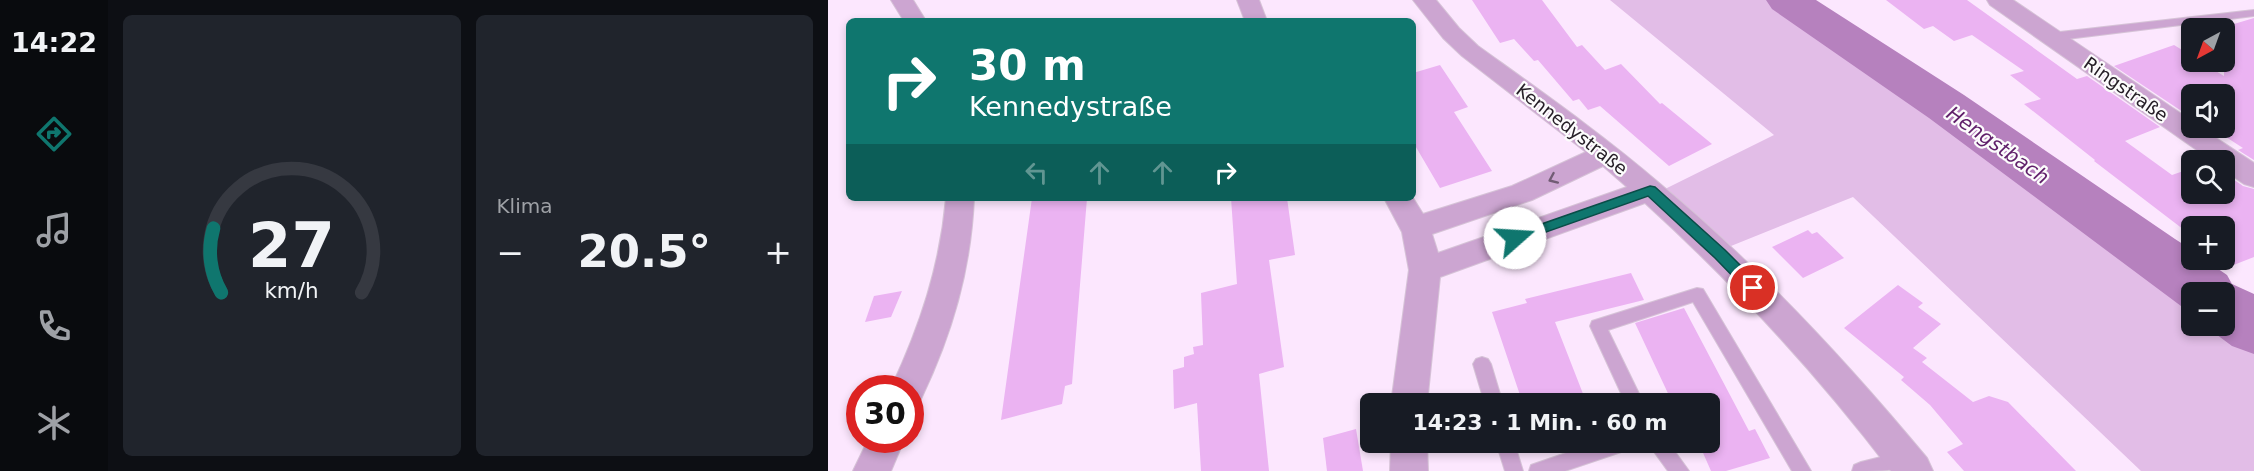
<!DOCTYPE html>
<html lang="de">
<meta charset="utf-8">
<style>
:root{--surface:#171b24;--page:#20242c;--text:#f1f3f6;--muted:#9ea1a6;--line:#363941;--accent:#0f766e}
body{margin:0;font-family:"DejaVu Sans",sans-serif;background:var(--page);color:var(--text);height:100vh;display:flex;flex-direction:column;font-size:22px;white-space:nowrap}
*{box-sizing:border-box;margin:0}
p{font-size:20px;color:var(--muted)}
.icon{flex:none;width:33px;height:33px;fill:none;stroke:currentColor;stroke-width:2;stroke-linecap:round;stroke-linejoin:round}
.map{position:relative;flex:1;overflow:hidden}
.panel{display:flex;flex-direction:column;gap:15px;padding:15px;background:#0d0f14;width:720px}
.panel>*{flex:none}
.guide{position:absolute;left:18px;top:18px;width:570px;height:183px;border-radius:9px;box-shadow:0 3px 9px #0003;background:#0f766e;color:#fff;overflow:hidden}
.needle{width:39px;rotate:221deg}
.controls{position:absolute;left:1353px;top:18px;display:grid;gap:12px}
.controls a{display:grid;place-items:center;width:54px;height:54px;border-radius:9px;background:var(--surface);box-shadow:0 3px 9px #0003;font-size:30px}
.speed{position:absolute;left:18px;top:375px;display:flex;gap:12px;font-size:30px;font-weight:700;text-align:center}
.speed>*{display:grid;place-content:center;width:78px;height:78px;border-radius:50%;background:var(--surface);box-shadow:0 3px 9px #0003;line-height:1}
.speed .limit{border:9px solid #d22;background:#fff;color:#111}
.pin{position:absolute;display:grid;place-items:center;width:51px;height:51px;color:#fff;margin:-26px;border:3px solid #fff;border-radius:50%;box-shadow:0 2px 6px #0007}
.me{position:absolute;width:66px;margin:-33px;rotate:71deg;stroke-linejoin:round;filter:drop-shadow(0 0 4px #0008)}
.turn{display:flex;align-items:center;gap:21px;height:126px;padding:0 24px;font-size:27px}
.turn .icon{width:78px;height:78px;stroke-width:2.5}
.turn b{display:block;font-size:42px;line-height:51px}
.lanes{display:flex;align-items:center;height:57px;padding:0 24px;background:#0003;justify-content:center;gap:30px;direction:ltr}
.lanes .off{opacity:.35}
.big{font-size:45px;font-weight:800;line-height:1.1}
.panel .tile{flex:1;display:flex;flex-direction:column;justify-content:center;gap:9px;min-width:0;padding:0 21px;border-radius:9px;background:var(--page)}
.panel .dial{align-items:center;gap:0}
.dial svg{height:156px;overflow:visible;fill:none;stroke:var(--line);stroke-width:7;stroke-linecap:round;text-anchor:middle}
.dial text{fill:var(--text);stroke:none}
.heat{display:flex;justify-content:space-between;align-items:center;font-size:33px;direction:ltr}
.panel .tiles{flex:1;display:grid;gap:15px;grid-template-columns:repeat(2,1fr)}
.trip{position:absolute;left:532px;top:393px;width:360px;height:60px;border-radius:9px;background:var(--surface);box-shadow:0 3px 9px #0003;font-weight:800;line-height:60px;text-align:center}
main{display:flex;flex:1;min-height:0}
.tabs{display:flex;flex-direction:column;width:108px;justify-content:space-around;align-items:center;background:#090b0e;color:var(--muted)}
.tabs .icon{width:42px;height:42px}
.tabs .on{color:var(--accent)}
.tabs b{font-size:27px;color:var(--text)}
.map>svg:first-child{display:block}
.green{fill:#e2bde7}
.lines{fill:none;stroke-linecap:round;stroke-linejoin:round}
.river{fill:#b681be;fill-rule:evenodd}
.building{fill:#ebb3f2}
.service-casing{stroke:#d6c3d7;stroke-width:2}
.minor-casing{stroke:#d6c3d7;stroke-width:2}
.service{fill:#cca5d1;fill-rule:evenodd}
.minor{fill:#cca5d1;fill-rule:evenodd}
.oneway{stroke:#715c74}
.route{fill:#0f766e;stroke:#0a4d48;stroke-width:1.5}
.labels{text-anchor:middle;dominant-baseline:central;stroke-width:4.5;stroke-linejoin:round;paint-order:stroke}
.street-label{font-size:18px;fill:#272028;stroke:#fcfcfc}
.water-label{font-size:20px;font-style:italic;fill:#601f6a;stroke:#fcfcfc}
</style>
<main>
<nav class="tabs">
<b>14:22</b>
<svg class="icon on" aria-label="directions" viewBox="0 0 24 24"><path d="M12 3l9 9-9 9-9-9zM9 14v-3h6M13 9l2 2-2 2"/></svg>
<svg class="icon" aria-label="music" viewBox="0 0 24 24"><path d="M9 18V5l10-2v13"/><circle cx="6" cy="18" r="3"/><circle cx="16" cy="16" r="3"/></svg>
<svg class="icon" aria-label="phone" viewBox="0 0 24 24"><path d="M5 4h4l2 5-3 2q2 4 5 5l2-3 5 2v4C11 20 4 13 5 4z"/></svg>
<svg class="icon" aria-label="climate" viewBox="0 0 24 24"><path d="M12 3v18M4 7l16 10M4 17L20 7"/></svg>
</nav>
<section class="panel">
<div class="tiles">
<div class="tile dial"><svg viewBox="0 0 100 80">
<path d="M14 69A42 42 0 1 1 86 69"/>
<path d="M14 69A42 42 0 0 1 10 36" stroke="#0f766e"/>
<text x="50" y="56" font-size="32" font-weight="700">27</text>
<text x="50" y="72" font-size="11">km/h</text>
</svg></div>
<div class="tile"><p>Klima</p>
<div class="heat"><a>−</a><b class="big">20.5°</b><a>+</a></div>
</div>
</div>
</section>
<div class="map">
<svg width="1426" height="471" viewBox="0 0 1426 471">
<rect width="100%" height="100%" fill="#fce7fe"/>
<path class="green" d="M782,0H945L1024,55L1136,138L1152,121L1395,292H1364V326H1396L1397,293L1426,314V471H1313L1025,197L903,246L837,189L946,135Z"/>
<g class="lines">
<path class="river" d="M938,0H988L1136,95L1347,239L1364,250V260H1377L1399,275L1404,284L1426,294V354L1404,346L1377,326H1396V292H1364V311L1357,309L1101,118L944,9Z"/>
</g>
<g class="building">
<path d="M644,0H714L749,47L754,45L777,70L793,64L832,104L834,103L884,144L841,166L772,106L760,110L751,99L745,101L710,60L706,61L686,39L672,43Z"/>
<path d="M1058,0H1139L1249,79L1259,76L1332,127L1297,141L1344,175L1364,168V194H1396V173L1415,186L1426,189V257L1403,266L1394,260H1396V226H1364V236L1266,161L1267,160L1196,104L1213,99L1182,75L1196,71L1144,35L1126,41L1105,26L1096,29Z"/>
<path d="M1426,18V160L1410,150L1415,148L1384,128H1396V94H1364V116H1361L1286,66L1346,45L1364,56V62H1373L1396,76V27Z"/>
<path d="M612,65L640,107L626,112L664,171L612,188L585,142V73Z"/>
<path d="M204,198H259L244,384L237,386L234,404L173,420Z"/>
<path d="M403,198H459L467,255L441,260L456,367L431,374L441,471H373L369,403L346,409L345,370L356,367V357L366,354L365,347L375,345L373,293L409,284Z"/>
<path d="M980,230L984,234L989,232L1016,258L975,278L944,247Z"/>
<path d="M803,273L816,300L727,322L759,404H695L664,312L699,303L697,299Z"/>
<path d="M1070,285L1095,303L1090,307L1113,324L1085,348L1099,358L1094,362L1145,402L1161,396L1180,402L1248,471H1136L1119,452L1135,444L1102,405L1073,380L1076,377L1016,328Z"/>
<path d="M74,291L63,317L37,322L46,296Z"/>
<path d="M856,308L921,431L927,429L942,458L898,471H883L872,446L866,448L864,442H882V404H845L807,323Z"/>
<path d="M528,429L535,471H499L495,438Z"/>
<path d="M707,442H748L711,453Z"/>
</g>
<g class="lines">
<g class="service-casing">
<g id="service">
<path d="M1426,10V16L1223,41L1217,37L1223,33Z"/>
<path d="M869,288L875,289L983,471H964L865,302L780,330L816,404H798L762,326L764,321Z"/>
<path d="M654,357L660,359L663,364L675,404H657L645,364L648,359Z"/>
<path d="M668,442H686L695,471H677Z"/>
<path d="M770,442H807L805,448L737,471H701L703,465Z"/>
<path d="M819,442H840L861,471H840Z"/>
<path d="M1077,451L1084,454L1086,460L1084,466C1065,471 1044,471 1024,471L1026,465L1033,462Z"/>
</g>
</g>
<g class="minor-casing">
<g id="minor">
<path d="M63,0H85L98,21H76Z"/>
<path d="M409,0H431L439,21H417Z"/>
<path d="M585,0H608L631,28L650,46C711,90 774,134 831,183C929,265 1017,359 1099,458L1105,471H1063C989,374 907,285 817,203L612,277L599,404H563L581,270L574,232L556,198H585L595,214L684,186L758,152L634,56L615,38ZM775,166L799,187L610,253L604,234L704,200Z"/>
<path d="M1159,0H1185L1364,121V128H1373L1426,163V187L1416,184L1396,170V160H1383L1162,5Z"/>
<path d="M118,198H146C143,270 124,334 93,399L82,403V388H63C92,326 112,266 118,198Z"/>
<path d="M40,440H76L63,471H25Z"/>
<path d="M563,442H599L600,471H562Z"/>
</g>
</g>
<use href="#service" class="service"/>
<use href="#minor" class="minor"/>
</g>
<defs><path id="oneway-chevron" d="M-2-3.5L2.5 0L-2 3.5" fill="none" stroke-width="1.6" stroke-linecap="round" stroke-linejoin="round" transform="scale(1.5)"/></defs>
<use class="oneway" href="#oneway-chevron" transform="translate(725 179) rotate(156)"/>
<path class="route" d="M822,186L827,187L897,250L930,283L932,288L930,292H920L887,258L820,196L687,243L680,238L682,235Z"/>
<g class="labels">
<g class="street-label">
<text transform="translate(1298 89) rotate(35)">Ringstraße</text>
<text transform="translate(744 129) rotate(38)">Kennedystraße</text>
</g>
<g class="water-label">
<text transform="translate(1170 145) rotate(35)">Hengstbach</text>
</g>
</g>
</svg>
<div class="controls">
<a><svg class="needle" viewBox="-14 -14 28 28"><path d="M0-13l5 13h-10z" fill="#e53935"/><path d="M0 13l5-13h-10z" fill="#9ea1a6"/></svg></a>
<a><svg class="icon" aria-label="sound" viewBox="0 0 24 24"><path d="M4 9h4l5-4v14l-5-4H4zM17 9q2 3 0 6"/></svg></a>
<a><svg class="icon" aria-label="search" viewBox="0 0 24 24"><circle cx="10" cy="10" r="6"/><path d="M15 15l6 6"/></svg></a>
<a>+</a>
<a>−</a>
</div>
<div class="speed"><div class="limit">30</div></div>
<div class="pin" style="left:925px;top:288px;background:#d93025"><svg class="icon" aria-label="arrive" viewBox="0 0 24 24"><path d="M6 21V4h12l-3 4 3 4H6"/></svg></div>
<svg class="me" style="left:687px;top:238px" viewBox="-20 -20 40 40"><circle r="19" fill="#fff"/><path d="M0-13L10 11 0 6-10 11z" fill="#0f766e"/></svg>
<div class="trip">14:23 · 1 Min. · 60 m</div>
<div class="guide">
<div class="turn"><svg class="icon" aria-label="right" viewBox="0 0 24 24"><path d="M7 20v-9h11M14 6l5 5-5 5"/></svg><div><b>30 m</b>Kennedystraße</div></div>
<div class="lanes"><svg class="icon off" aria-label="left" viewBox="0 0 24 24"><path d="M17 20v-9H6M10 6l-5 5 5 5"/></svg><svg class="icon off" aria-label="ahead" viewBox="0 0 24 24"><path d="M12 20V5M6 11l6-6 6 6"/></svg><svg class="icon off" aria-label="ahead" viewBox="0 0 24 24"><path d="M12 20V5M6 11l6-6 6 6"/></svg><svg class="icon" aria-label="right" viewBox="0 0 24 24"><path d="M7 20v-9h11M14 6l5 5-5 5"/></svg></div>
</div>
</div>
</main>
